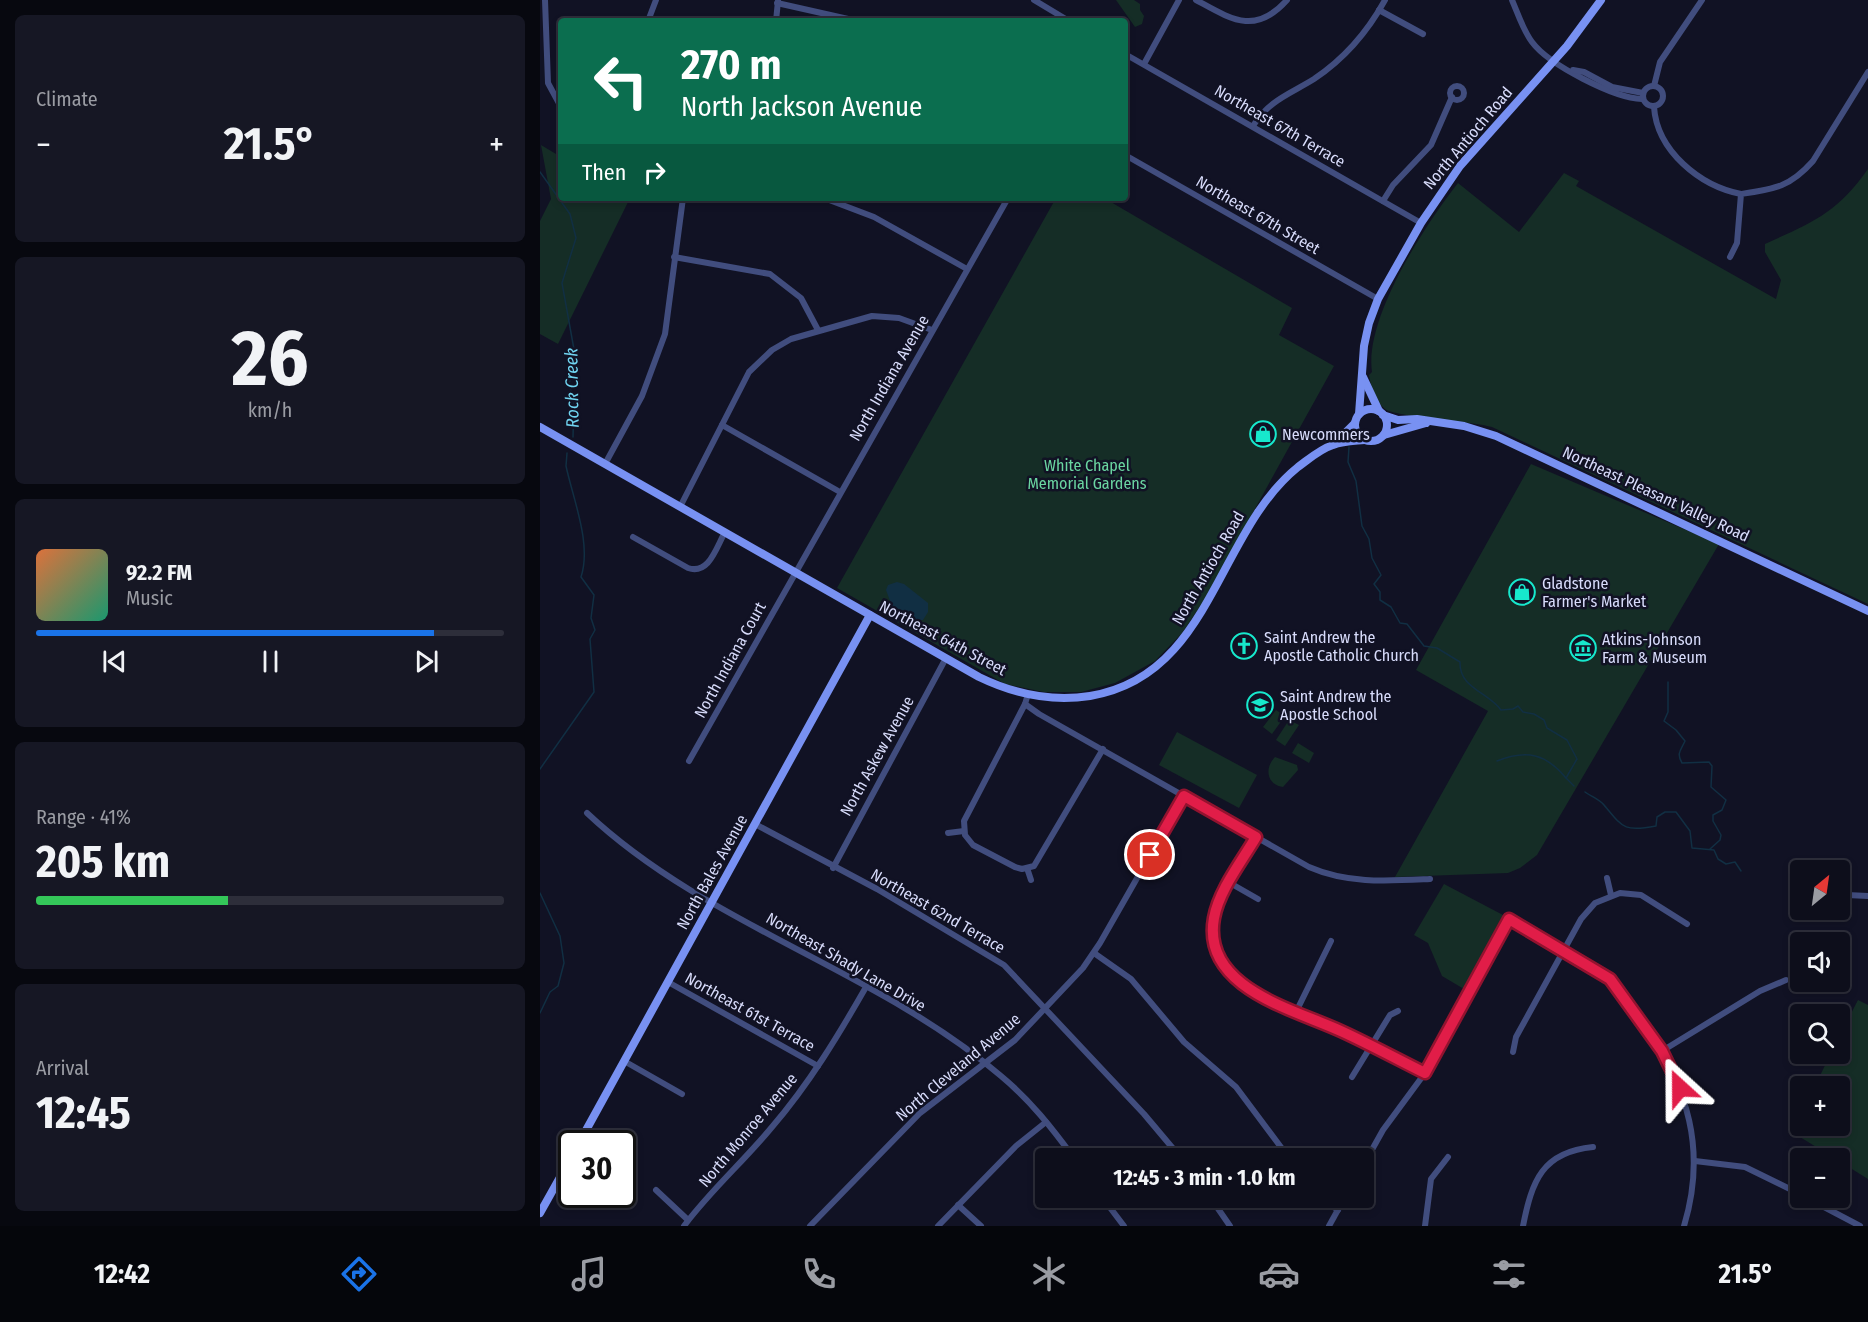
<!DOCTYPE html>
<meta charset="utf-8">
<style>
:root{--surface:#0d0e1b;--page:#161724;--text:#f1f3f6;--muted:#9a9ca3;--line:#2d2e3a;--accent:#1a73e8}
body{margin:0;font-family:"Fira Sans Condensed",sans-serif;background:var(--page);color:var(--text);height:100vh;display:flex;flex-direction:column;font-size:22px;white-space:nowrap}
*{box-sizing:border-box;margin:0}
p{font-size:20px;color:var(--muted)}
.icon{flex:none;width:33px;height:33px;fill:none;stroke:currentColor;stroke-width:2;stroke-linecap:round;stroke-linejoin:round}
.map{position:relative;flex:1;overflow:hidden}
.sheet{display:flex;flex-direction:column;gap:15px;padding:15px;background:#07080f;width:540px}
.sheet>*{flex:none}
.top-card{position:absolute;left:18px;top:18px;width:570px;height:183px;border-radius:6px;box-shadow:0 3px 9px #0003,0 0 0 2px var(--line);background:#0b6e4f;color:#fff;overflow:hidden}
.needle{width:39px;rotate:29deg}
.fabs{position:absolute;left:1250px;top:860px;display:grid;gap:12px}
.fabs a{display:grid;place-items:center;width:60px;height:60px;border-radius:6px;background:var(--surface);box-shadow:0 3px 9px #0003,0 0 0 2px var(--line);font-size:30px}
.speed{position:absolute;left:18px;top:1130px;display:flex;gap:12px;font-size:30px;font-weight:700;text-align:center}
.speed>*{display:grid;place-content:center;width:78px;height:78px;border-radius:50%;background:var(--surface);box-shadow:0 3px 9px #0003,0 0 0 2px var(--line);line-height:1}
.speed .limit{border:3px solid #111;border-radius:9px;background:#fff;color:#111}
.pin{position:absolute;display:grid;place-items:center;width:51px;height:51px;color:#fff;margin:-26px;border:3px solid #fff;border-radius:50%;box-shadow:0 2px 6px #0007}
.me{position:absolute;width:66px;margin:-33px;rotate:336deg;stroke-linejoin:round;filter:drop-shadow(0 0 4px #0008)}
.turn{display:flex;align-items:center;gap:21px;height:126px;padding:0 24px;font-size:27px}
.turn .icon{width:78px;height:78px;stroke-width:2.5}
.turn b{display:block;font-size:42px;line-height:51px}
.then{display:flex;align-items:center;height:57px;padding:0 24px;background:#0003;gap:12px;font-size:22px}
.big{font-size:45px;font-weight:700;line-height:1.1}
.sheet .tile{flex:1;display:flex;flex-direction:column;justify-content:center;gap:9px;min-width:0;padding:0 21px;border-radius:9px;background:var(--page)}
.sheet .dial{align-items:center;gap:0}
.dial b{font-size:78px;line-height:1}
.song{display:flex;align-items:center;gap:18px}
.cover{width:72px;height:72px;border-radius:9px;background:linear-gradient(135deg,hsl(20 70% 55%),hsl(160 70% 35%))}
.played{height:6px;border-radius:3px;background:linear-gradient(90deg,var(--accent) 85%,var(--line) 85%)}
.keys{display:flex;justify-content:space-around;direction:ltr}
.heat{display:flex;justify-content:space-between;align-items:center;font-size:33px;direction:ltr}
.charge{height:9px;border-radius:4px;background:linear-gradient(90deg,#34c759 41%,var(--line) 0)}
.trip{position:absolute;left:495px;top:1148px;width:339px;height:60px;border-radius:6px;background:var(--surface);box-shadow:0 3px 9px #0003,0 0 0 2px var(--line);font-weight:700;line-height:60px;text-align:center}
.tab-bar{display:flex;height:96px;justify-content:space-around;align-items:center;background:#05060b;color:var(--muted)}
.tab-bar .icon{width:42px;height:42px}
.tab-bar .active{color:var(--accent)}
.tab-bar b{font-size:27px;color:var(--text)}
main{display:flex;flex:1;min-height:0}
.map>svg:first-child{display:block}
.green{fill:#152d26}
.water{fill:#112f43}
.lines{fill:none;stroke-linecap:round;stroke-linejoin:round}
.stream{stroke:#112f43;stroke-width:1.5}
.street{stroke:#414d7e;stroke-width:6}
.secondary{stroke:#7891f2;stroke-width:8}
.route-casing{stroke:#92132f;stroke-width:15}
.route{stroke:#e11d48;stroke-width:10}
.labels{text-anchor:middle;dominant-baseline:central;stroke-width:5;stroke-linejoin:round;paint-order:stroke}
.street-label{font-size:16px;fill:#d8dcfb;stroke:#111224}
.poi-label{font-size:16px;fill:#d8dcfb;stroke:#111224;text-anchor:start}
.park-label{font-size:16px;fill:#6ad5a1;stroke:#111224}
.water-label{font-size:18px;font-style:italic;fill:#70d4f1;stroke:#111224}
</style>
<main>
<section class="sheet">
<div class="tile"><p>Climate</p>
<div class="heat"><a>−</a><b class="big">21.5°</b><a>+</a></div>
</div>
<div class="tile dial"><b>26</b><p>km/h</p></div>
<div class="tile">
<div class="song"><i class="cover"></i><div><b>92.2 FM</b><p>Music</p></div></div>
<div class="played"></div>
<div class="keys"><svg class="icon" aria-label="previous" viewBox="0 0 24 24"><path d="M18 5L8 12l10 7zM5 5v14"/></svg><svg class="icon" aria-label="pause" viewBox="0 0 24 24"><path d="M8 5v14M16 5v14"/></svg><svg class="icon" aria-label="next" viewBox="0 0 24 24"><path d="M6 5l10 7-10 7zM19 5v14"/></svg></div>
</div>
<div class="tile"><p>Range · 41%</p><b class="big">205 km</b><div class="charge"></div></div>
<div class="tile"><p>Arrival</p><b class="big">12:45</b></div>
</section>
<div class="map">
<svg width="1328" height="1226" viewBox="0 0 1328 1226">
<rect width="100%" height="100%" fill="#111224"/>
<g class="green">
<path d="M576,0H594L600,4V10L604,16L602,24L595,27Z"/>
<path d="M1,145L21,157V198H90L18,344L0,334V221L11,199Z"/>
<path d="M1328,169V604L952,427C930,421 855,417 845,409C835,401 831,387 829,375L832,372C824,318 885,225 918,183L979,232L1024,173L1039,181L1036,186L1236,299L1241,280L1225,252V244C1273,222 1296,214 1328,169Z"/>
<path d="M516,198H564L752,308L739,335L794,366L665,599L642,633L615,661L575,683L541,692H504L465,684L297,588Z"/>
<path d="M991,464L1179,544L997,855L980,868L968,873L855,877L948,711L876,670Z"/>
<path d="M736,710L745,716L732,734L723,727Z"/>
<path d="M749,720L759,725L745,746L736,740Z"/>
<path d="M637,732L717,775L699,808L619,765Z"/>
<path d="M758,743L774,753L769,763L752,753Z"/>
<path d="M735,757L757,765L758,770L743,787C727,785 724,768 735,757Z"/>
<path d="M904,884L963,915L924,989L902,976L888,943L874,935Z"/>
<path d="M1318,1000L1328,1005V1179L1299,1161V1158H1294L1252,1132L1260,1116V1125H1299V1086H1275L1291,1053H1299V1037Z"/>
</g>
<path class="water" d="M357,582L364,584L388,603V612L383,620H364L353,609L346,590L348,585Z"/>
<g class="lines">
<g class="stream">
<path d="M0,172L30,214L36,238L22,283L35,355L29,384L34,401L33,437"/>
<path d="M809,447L808,462L816,481L822,526L829,539L832,558L841,575L834,584L840,592V600L851,607L860,623L867,624L884,646L897,648L920,662C919,688 948,692 961,710L973,709L978,706L983,712L994,714L1004,720L1007,728L1027,740L1037,759L1026,778L1034,786"/>
<path d="M1128,682V712L1124,721L1136,730L1145,741C1141,750 1136,753 1142,763L1169,762L1172,766L1171,787L1186,800L1182,810L1173,815V821L1181,835L1180,840L1170,849"/>
<path d="M957,761C987,749 1006,754 1026,778"/>
<path d="M0,769L54,692L50,639L55,630L51,618L54,595L41,577C52,544 33,499 26,466L27,453"/>
<path d="M1045,792C1052,797 1059,799 1064,805C1083,828 1084,832 1116,826L1117,817L1125,812H1136L1150,831L1152,848L1174,850L1178,859L1186,864L1195,862L1201,871"/>
<path d="M0,893L20,936L24,963L18,986L10,992L0,1013"/>
</g>
<g class="street">
<path d="M5,0L8,83L21,107"/>
<path d="M494,0L529,21"/>
<path d="M656,0C691,19 715,36 747,0"/>
<path d="M972,0C978,14 983,30 992,42C1009,65 1074,98 1102,99"/>
<path d="M237,3L317,21"/>
<path d="M839,10L883,34"/>
<path d="M108,21L116,0"/>
<path d="M236,21L238,1"/>
<path d="M585,54L881,223"/>
<path d="M604,64L639,0"/>
<path d="M1033,70L1044,72L1072,87L1103,93"/>
<circle cx="1113" cy="96" r="10"/>
<path d="M1114,86L1120,62L1162,0"/>
<circle cx="917" cy="93" r="7"/>
<path d="M1114,107C1117,151 1160,186 1201,194"/>
<path d="M713,126C729,100 750,94 774,79C804,59 828,31 845,0"/>
<path d="M585,155L838,299"/>
<path d="M284,198L334,217L427,269"/>
<path d="M843,201L853,185L891,145L912,97"/>
<path d="M134,257L230,274L261,298L278,330"/>
<path d="M1190,257L1197,243L1201,194C1235,189 1250,187 1273,161L1328,72"/>
<path d="M182,425L300,492"/>
<path d="M65,464L102,396L125,334L143,198"/>
<path d="M140,507L209,372L232,350L251,339L332,316L359,318L392,330"/>
<path d="M93,537L148,568C169,575 176,548 185,532"/>
<path d="M488,694L485,704L499,714L769,867C808,884 848,881 890,879"/>
<path d="M485,704L424,821L425,835L433,845L475,867L482,869L494,866L563,749"/>
<path d="M149,761L468,198"/>
<path d="M47,813C167,926 336,969 461,1076C490,1100 512,1128 534,1158"/>
<path d="M215,824L337,889L464,965L604,1114L641,1158"/>
<path d="M408,833L424,831"/>
<path d="M716,837C702,862 676,893 673,922C666,991 758,1010 803,1032C831,1045 857,1059 885,1073"/>
<path d="M1257,866L1265,870"/>
<path d="M293,868L406,658"/>
<path d="M487,868L491,880"/>
<path d="M1067,878L1071,895"/>
<path d="M690,883L718,899"/>
<path d="M1299,890L1307,895L1328,896"/>
<path d="M554,953L591,979L644,1042L696,1087L749,1158"/>
<path d="M128,982L278,1066"/>
<path d="M755,1014L791,941"/>
<path d="M1122,1051L1220,991L1246,980"/>
<path d="M973,1052L976,1037L1041,919L1055,903L1080,893L1101,895L1147,924"/>
<path d="M84,1061L142,1094"/>
<path d="M812,1077L850,1015L858,1011"/>
<path d="M1155,1161L1205,1167L1260,1194"/>
<path d="M824,1164L843,1130L885,1073L969,919C1001,938 1039,954 1067,977C1083,990 1093,1008 1104,1024C1148,1088 1167,1150 1144,1226"/>
<path d="M116,1190L148,1220"/>
<path d="M562,1197L584,1226"/>
<path d="M670,1197L690,1226"/>
<path d="M778,1197L798,1210"/>
<path d="M1265,1197L1320,1226"/>
<path d="M418,1205L441,1226"/>
<path d="M144,1226C170,1191 204,1161 232,1127C269,1084 298,1036 326,987"/>
<path d="M270,1226L380,1113L475,1040L543,968L560,943L644,796"/>
<path d="M398,1226L476,1146L506,1122"/>
<path d="M789,1226L805,1197"/>
<path d="M885,1226L891,1179L908,1157"/>
<path d="M983,1226C992,1181 1002,1152 1053,1147"/>
</g>
<g class="secondary">
<path d="M823,377L839,411"/>
<circle cx="831" cy="425" r="16"/>
<path d="M819,414L824,346L829,323L838,299L881,223L920,166L1027,46L1061,0"/>
<path d="M843,415L858,420L877,419L924,426L956,436L1328,611"/>
<path d="M0,427L439,677C474,694 511,702 550,696C672,676 676,533 758,467C769,459 780,449 793,445C803,441 814,441 824,440"/>
<path d="M844,435L886,423"/>
<path d="M794,444L815,423"/>
<path d="M39,1143L330,615"/>
<path d="M0,1213L32,1156"/>
</g>
</g>
<g class="lines">
<g class="route-casing">
<path id="route" d="M610,855L644,796L716,837C702,861 679,890 674,918C661,989 757,1010 803,1032C831,1045 857,1059 885,1073L969,919L1070,979L1122,1051L1140,1088"/>
</g>
<use href="#route" class="route"/>
</g>
<defs>
<g id="shop-ring" transform="scale(1.35)"><circle r="9.5" fill="#111224" stroke="#17e8cc" stroke-width="1.5"/><path d="M-5-2.5h2.3a2.7 3.5 0 0 1 5.4 0H5L5.5 6h-11ZM-1.5-2.5h3a1.5 2.3 0 0 0-3 0Z" fill="#17e8cc"/></g>
<g id="church-ring" transform="scale(1.35)"><circle r="9.5" fill="#111224" stroke="#17e8cc" stroke-width="1.5"/><path d="M-1.2-6h2.4v3.5h3.3v2.4h-3.3V6h-2.4V-.1h-3.3v-2.4h3.3Z" fill="#17e8cc"/></g>
<g id="museum-ring" transform="scale(1.35)"><circle r="9.5" fill="#111224" stroke="#17e8cc" stroke-width="1.5"/><path d="M0-6L6-3V-2H-6V-3ZM-5-1h2V3h-2ZM-1-1h2V3h-2ZM3-1h2V3H3ZM-6 4H6V6H-6Z" fill="#17e8cc"/></g>
<g id="school-ring" transform="scale(1.35)"><circle r="9.5" fill="#111224" stroke="#17e8cc" stroke-width="1.5"/><path d="M0-5L7-2L0 1L-7-2ZM-4 1L0 2.5L4 1V4Q0 6-4 4Z" fill="#17e8cc"/></g>
</defs>
<g fill-rule="evenodd">
<use href="#shop-ring" x="723" y="434"/>
<use href="#shop-ring" x="982" y="592"/>
<use href="#church-ring" x="704" y="646"/>
<use href="#museum-ring" x="1043" y="648"/>
<use href="#school-ring" x="720" y="705"/>
</g>
<g class="labels">
<g class="street-label">
<text transform="translate(740 126) rotate(30)">Northeast 67th Terrace</text>
<text transform="translate(928 138) rotate(-50)">North Antioch Road</text>
<text transform="translate(718 215) rotate(30)">Northeast 67th Street</text>
<text transform="translate(349 378) rotate(-60)">North Indiana Avenue</text>
<text transform="translate(1116 494) rotate(25)">Northeast Pleasant Valley Road</text>
<text transform="translate(668 568) rotate(-60)">North Antioch Road</text>
<text transform="translate(403 638) rotate(28)">Northeast 64th Street</text>
<text transform="translate(190 660) rotate(-61)">North Indiana Court</text>
<text transform="translate(337 756) rotate(-61)">North Askew Avenue</text>
<text transform="translate(172 872) rotate(-61)">North Bales Avenue</text>
<text transform="translate(398 911) rotate(30)">Northeast 62nd Terrace</text>
<text transform="translate(306 962) rotate(30)">Northeast Shady Lane Drive</text>
<text transform="translate(210 1012) rotate(29)">Northeast 61st Terrace</text>
<text transform="translate(418 1067) rotate(-40)">North Cleveland Avenue</text>
<text transform="translate(208 1130) rotate(-50)">North Monroe Avenue</text>
</g>
<g class="poi-label">
<text x="742" y="434">Newcommers</text>
<text x="1002" y="583">Gladstone<tspan x="1002" dy="18">Farmer's Market</tspan></text>
<text x="724" y="637">Saint Andrew the<tspan x="724" dy="18">Apostle Catholic Church</tspan></text>
<text x="1062" y="639">Atkins-Johnson<tspan x="1062" dy="18">Farm &amp; Museum</tspan></text>
<text x="740" y="696">Saint Andrew the<tspan x="740" dy="18">Apostle School</tspan></text>
</g>
<g class="park-label">
<text x="547" y="465">White Chapel<tspan x="547" dy="18">Memorial Gardens</tspan></text>
</g>
<g class="water-label">
<text transform="translate(32 388) rotate(-91)">Rock Creek</text>
</g>
</g>
</svg>
<div class="fabs">
<a><svg class="needle" viewBox="-14 -14 28 28"><path d="M0-13l5 13h-10z" fill="#e53935"/><path d="M0 13l5-13h-10z" fill="#9a9ca3"/></svg></a>
<a><svg class="icon" aria-label="sound" viewBox="0 0 24 24"><path d="M4 9h4l5-4v14l-5-4H4zM17 9q2 3 0 6"/></svg></a>
<a><svg class="icon" aria-label="search" viewBox="0 0 24 24"><circle cx="10" cy="10" r="6"/><path d="M15 15l6 6"/></svg></a>
<a>+</a>
<a>−</a>
</div>
<div class="speed"><div class="limit">30</div></div>
<div class="pin" style="left:610px;top:855px;background:#d93025"><svg class="icon" aria-label="arrive" viewBox="0 0 24 24"><path d="M6 21V4h12l-3 4 3 4H6"/></svg></div>
<svg class="me" style="left:1140px;top:1088px" viewBox="-20 -20 40 40"><path d="M0-17L14 15 0 8-14 15z" fill="#e11d48" stroke="#fff" stroke-width="4"/></svg>
<div class="trip">12:45 · 3 min · 1.0 km</div>
<div class="top-card">
<div class="turn"><svg class="icon" aria-label="left" viewBox="0 0 24 24"><path d="M17 20v-9H6M10 6l-5 5 5 5"/></svg><div><b>270 m</b>North Jackson Avenue</div></div>
<div class="then">Then<svg class="icon" aria-label="right" viewBox="0 0 24 24"><path d="M7 20v-9h11M14 6l5 5-5 5"/></svg></div>
</div>
</div>
</main>
<nav class="tab-bar">
<b>12:42</b>
<svg class="icon active" aria-label="directions" viewBox="0 0 24 24"><path d="M12 3l9 9-9 9-9-9zM9 14v-3h6M13 9l2 2-2 2"/></svg>
<svg class="icon" aria-label="music" viewBox="0 0 24 24"><path d="M9 18V5l10-2v13"/><circle cx="6" cy="18" r="3"/><circle cx="16" cy="16" r="3"/></svg>
<svg class="icon" aria-label="phone" viewBox="0 0 24 24"><path d="M5 4h4l2 5-3 2q2 4 5 5l2-3 5 2v4C11 20 4 13 5 4z"/></svg>
<svg class="icon" aria-label="climate" viewBox="0 0 24 24"><path d="M12 3v18M4 7l16 10M4 17L20 7"/></svg>
<svg class="icon" aria-label="car" viewBox="0 0 24 24"><path d="M5 17H2v-5l4-1 3-4h7l3 4 3 1v5h-3M9 17h6M6 11h13"/><circle cx="7" cy="17" r="2"/><circle cx="17" cy="17" r="2"/></svg>
<svg class="icon" aria-label="filters" viewBox="0 0 24 24"><path d="M4 7h16M4 17h16"/><circle cx="9" cy="7" r="2"/><circle cx="15" cy="17" r="2"/></svg>
<b>21.5°</b>
</nav>
